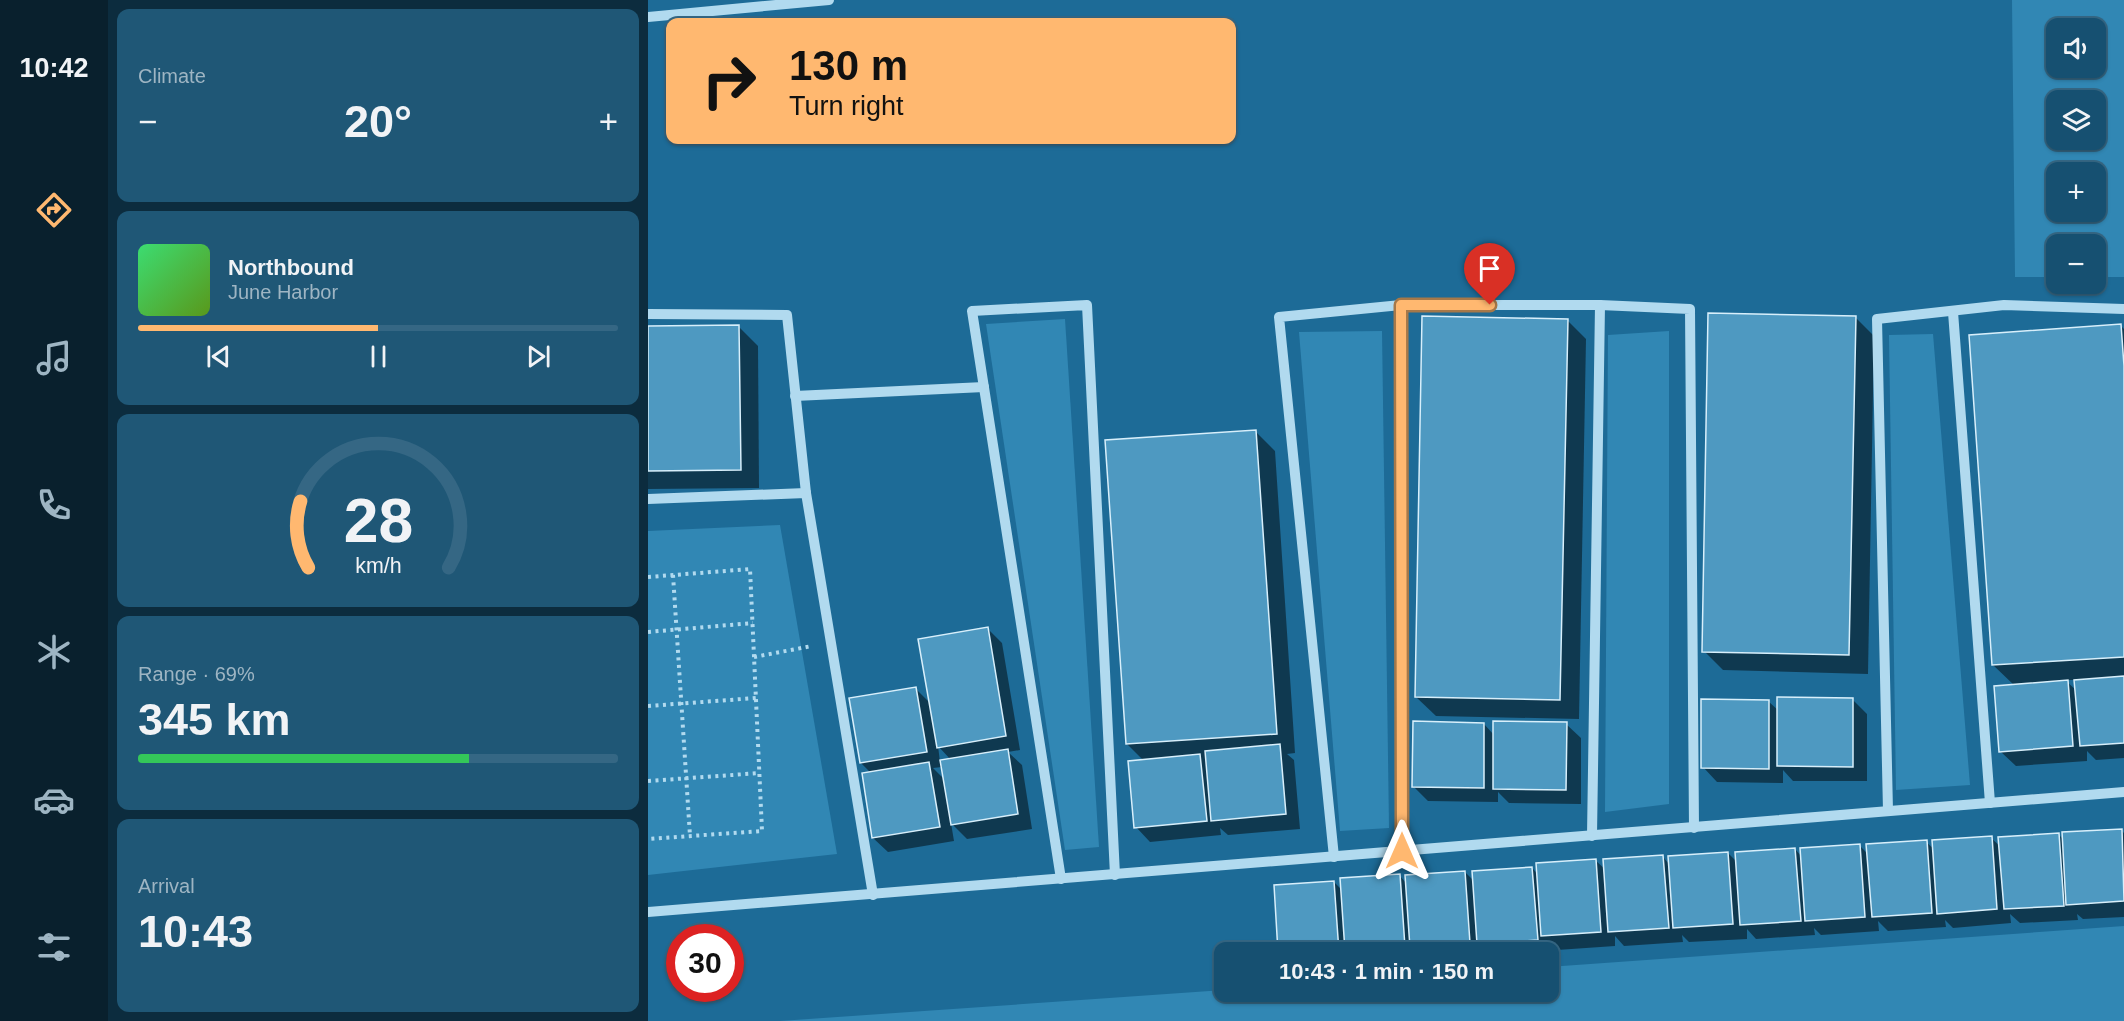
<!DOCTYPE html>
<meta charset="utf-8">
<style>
:root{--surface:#165071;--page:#1f5776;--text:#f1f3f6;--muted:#9eb5c3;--line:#356784;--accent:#ffb870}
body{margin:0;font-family:Helvetica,sans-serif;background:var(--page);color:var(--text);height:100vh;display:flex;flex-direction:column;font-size:22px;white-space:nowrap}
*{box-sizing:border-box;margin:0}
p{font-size:20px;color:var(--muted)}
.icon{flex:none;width:33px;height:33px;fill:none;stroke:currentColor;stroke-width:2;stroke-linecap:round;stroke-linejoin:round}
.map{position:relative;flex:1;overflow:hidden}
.side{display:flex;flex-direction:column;gap:9px;padding:9px;background:#0c2c3e;width:540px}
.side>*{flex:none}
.banner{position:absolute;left:18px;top:18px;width:570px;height:126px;border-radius:12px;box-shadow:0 2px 4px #0004,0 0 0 2px var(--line);background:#ffb870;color:#111;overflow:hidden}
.buttons{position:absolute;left:1398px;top:18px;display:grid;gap:12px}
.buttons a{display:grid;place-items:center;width:60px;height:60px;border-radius:12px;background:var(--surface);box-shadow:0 2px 4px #0004,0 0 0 2px var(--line);font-size:30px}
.speed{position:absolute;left:18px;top:924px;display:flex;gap:12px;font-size:30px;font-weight:700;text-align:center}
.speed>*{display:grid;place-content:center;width:78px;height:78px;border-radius:50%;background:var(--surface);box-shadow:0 2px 4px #0004,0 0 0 2px var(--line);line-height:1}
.speed .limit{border:9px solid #d22;background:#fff;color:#111}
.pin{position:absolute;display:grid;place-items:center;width:51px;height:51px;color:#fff;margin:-62px -26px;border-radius:50% 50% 50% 0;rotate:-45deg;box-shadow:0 0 6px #0007}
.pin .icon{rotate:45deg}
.me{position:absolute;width:66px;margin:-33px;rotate:0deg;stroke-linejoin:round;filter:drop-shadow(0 0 4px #0008)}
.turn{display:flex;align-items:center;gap:21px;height:126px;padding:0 24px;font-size:27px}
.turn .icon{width:78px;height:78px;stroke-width:2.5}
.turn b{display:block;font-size:42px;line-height:51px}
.big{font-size:45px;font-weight:600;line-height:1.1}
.side .tile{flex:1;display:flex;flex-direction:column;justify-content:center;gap:9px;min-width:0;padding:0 21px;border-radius:12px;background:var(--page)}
.side .dial{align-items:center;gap:0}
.dial svg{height:156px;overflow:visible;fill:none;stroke:var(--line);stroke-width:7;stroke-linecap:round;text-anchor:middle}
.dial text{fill:var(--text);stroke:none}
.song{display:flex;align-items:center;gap:18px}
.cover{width:72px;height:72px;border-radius:9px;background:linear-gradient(135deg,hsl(140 70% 55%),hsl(90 70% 35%))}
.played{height:6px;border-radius:3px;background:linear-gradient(90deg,var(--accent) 50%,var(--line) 50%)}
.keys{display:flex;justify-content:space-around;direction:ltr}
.heat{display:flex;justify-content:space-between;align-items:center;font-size:33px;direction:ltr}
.charge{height:9px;border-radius:4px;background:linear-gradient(90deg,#34c759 69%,var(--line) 0)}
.trip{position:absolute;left:566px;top:942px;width:345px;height:60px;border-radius:12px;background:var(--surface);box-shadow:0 2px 4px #0004,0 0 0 2px var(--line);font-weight:600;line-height:60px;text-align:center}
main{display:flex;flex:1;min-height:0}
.dock{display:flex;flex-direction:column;width:108px;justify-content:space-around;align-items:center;background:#09202d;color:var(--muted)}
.dock .icon{width:42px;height:42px}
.dock .selected{color:var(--accent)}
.dock b{font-size:27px;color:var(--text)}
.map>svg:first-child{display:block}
.green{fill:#3187b4;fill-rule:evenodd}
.shadow{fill:#0007;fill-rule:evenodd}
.building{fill:#4e99c1;stroke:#d8effb;stroke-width:1.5}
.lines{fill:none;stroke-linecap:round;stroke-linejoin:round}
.path{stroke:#b1daef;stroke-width:4;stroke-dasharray:3 4.5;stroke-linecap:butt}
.minor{stroke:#b1daef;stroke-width:10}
.route-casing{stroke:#a67849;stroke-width:15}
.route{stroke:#ffb870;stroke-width:10}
</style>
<main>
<nav class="dock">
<b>10:42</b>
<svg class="icon selected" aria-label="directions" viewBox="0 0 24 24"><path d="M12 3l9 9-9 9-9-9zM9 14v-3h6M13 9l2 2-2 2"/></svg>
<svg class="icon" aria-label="music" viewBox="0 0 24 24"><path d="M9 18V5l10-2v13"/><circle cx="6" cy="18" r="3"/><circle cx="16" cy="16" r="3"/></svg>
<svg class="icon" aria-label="phone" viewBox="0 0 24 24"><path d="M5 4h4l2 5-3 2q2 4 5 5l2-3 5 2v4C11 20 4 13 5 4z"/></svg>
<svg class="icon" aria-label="climate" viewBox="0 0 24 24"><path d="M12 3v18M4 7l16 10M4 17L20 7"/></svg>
<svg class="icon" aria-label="car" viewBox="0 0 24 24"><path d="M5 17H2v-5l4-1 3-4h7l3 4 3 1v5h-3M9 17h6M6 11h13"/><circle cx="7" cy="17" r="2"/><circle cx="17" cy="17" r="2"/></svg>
<svg class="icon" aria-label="filters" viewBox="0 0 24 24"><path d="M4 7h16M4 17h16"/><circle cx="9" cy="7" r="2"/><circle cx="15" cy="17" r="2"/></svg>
</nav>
<section class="side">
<div class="tile"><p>Climate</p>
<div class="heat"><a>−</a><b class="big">20°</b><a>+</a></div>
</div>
<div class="tile">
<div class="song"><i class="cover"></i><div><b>Northbound</b><p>June Harbor</p></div></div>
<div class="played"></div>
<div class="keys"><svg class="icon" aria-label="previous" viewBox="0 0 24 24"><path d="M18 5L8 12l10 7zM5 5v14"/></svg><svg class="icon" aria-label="pause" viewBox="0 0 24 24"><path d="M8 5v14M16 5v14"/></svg><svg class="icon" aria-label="next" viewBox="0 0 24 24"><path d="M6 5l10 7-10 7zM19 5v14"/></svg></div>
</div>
<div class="tile dial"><svg viewBox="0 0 100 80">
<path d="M14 69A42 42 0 1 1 86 69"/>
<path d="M14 69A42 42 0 0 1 10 35" stroke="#ffb870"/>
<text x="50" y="56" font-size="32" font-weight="700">28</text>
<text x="50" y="72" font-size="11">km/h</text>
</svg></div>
<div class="tile"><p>Range · 69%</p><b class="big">345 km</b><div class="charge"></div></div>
<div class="tile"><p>Arrival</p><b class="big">10:43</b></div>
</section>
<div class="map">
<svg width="1476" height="1021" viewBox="0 0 1476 1021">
<rect width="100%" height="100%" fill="#1d6b97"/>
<g class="green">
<path d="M1364,0H1476V277H1448V244H1408V277H1367ZM1408,28H1448V68H1408ZM1408,100H1448V140H1408ZM1408,172H1448V212H1408Z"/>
<path d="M417,319L451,847L417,850L338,324Z"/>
<path d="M734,331L741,828L692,831L651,332Z"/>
<path d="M1021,331V804L957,812L960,335Z"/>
<path d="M1285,334L1322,785L1248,790L1241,335Z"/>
<path d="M132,525L189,854L0,875V531Z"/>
<path d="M1476,926V1021H132L576,990L900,992V967Z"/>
</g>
<g class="shadow">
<path d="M1207,317L1226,336L1220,674L1075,670L1056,651Z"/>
<path d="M919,320L938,339L931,719L788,716L768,697Z"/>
<path d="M90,326L110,346L111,488L0,489V327Z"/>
<path d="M1473,326L1476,329V758L1448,760L1439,751V761L1368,766L1353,752L1367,686L1345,665ZM1417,680H1428L1429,691Z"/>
<path d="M608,432L627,451L647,753L639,754L646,760L652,829L580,835L572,828L573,835L502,842L488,827L496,761L479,744Z"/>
<path d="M340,629L354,643L372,750L360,752L374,765L384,829L319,839L303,823L306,841L240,852L225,838L223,773L213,763L268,689L283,704ZM290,746L303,760L292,762ZM294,767L297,780L285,768Z"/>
<path d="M1204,699L1219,714V781H1145L1135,770V783L1069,782L1055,767L1120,701L1131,711Z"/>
<path d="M836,724L846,735L918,724L933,738V804L861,803L850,792V802L780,801L765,786Z"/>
<path d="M1473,830L1476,833V917L1435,919L1429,914L1430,920L1372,923L1362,914L1363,923L1305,928L1297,920L1298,927L1240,931L1230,921L1231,931L1173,935L1166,928L1167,935L1108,939L1099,929V939L1041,942L1034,935L1035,942L976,946L967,936V946L909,950L903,943L904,954H900L840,952L836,948V952H632L627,886L686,882L695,891L752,876L759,884L817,872L827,882L884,868L891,875L948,861L958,870L1015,857L1022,865L1080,853L1090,863L1147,849L1154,857L1211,845L1221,855L1278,842L1286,849L1343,838L1353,847L1410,834L1416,840Z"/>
</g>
<g class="building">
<path d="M1060,313L1208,316L1201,655L1054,652Z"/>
<path d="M774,316L920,319L912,700L767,697Z"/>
<path d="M1473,324L1476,366V657L1344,665L1321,335Z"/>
<path d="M91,325L93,470L0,471V326Z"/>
<path d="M608,430L629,734L478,744L457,440Z"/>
<path d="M340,627L358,736L289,748L270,639Z"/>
<path d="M1476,676V743L1432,746L1426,680Z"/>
<path d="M1420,680L1425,746L1351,752L1346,686Z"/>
<path d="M268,687L279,752L212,763L201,698Z"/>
<path d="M1129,697L1205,698V767L1129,766Z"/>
<path d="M1053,699L1121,700V769L1053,768Z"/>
<path d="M765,721L836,723V788L764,787Z"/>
<path d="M845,721L919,722L918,790L845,789Z"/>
<path d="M632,744L638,814L563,821L557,751Z"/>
<path d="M360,749L370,814L303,825L292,760Z"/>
<path d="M552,754L559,821L486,828L480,761Z"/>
<path d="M281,762L292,827L224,838L214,773Z"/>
<path d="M1474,829L1476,901L1418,905L1414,832Z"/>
<path d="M1411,833L1416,906L1356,909L1350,837Z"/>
<path d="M1344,836L1349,909L1289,914L1284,840Z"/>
<path d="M1279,840L1284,913L1224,917L1218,844Z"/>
<path d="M1212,844L1217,917L1157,921L1152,848Z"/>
<path d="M1147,848L1153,921L1092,925L1087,852Z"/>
<path d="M1080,852L1085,924L1025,928L1020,856Z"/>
<path d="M1015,855L1021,928L960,932L955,859Z"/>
<path d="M948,859L953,932L893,936L888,863Z"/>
<path d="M884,867L890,940L829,944L824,871Z"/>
<path d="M817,871L822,943L762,948L757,875Z"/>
<path d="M752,874L757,947L697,951L692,878Z"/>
<path d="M686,881L691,952H630L626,885Z"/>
</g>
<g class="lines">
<g class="path">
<path d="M25,575L42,836"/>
<path d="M0,577L102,569L114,831L0,839"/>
<path d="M0,632L105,623"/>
<path d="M106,657L164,646"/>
<path d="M0,706L108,698"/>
<path d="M0,781L112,773"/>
</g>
<g class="minor">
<path d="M0,17L181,0"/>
<path d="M753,305L754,851"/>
<path d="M1305,312L1342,803"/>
<path d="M0,314L139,315L158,493"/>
<path d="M147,396L336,387"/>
<path d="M0,499L158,493L225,895"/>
<path d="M1240,811L1229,319L1356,305L1476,309"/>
<path d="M944,836L952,305"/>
<path d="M686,857L631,317L753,305H952L1042,309L1046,828"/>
<path d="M413,879L324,311L439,305L467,875"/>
<path d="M0,912L1476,792"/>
</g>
</g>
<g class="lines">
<g class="route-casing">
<path id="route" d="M754,851L753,305H842"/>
</g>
<use href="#route" class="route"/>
</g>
</svg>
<div class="buttons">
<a><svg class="icon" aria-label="sound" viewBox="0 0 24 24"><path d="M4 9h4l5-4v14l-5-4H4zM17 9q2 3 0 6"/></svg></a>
<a><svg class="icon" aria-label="layers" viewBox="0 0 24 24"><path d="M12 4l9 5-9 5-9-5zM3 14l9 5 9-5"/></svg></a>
<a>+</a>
<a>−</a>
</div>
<div class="speed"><div class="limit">30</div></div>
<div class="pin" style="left:842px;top:305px;background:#d93025"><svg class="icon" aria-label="arrive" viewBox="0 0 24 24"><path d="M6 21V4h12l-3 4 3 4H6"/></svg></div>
<svg class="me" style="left:754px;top:851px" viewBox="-20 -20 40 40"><path d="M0-17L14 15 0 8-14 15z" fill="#ffb870" stroke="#fff" stroke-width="4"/></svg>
<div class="trip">10:43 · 1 min · 150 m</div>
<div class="banner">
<div class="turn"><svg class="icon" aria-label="right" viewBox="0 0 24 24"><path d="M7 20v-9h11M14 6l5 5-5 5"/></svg><div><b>130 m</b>Turn right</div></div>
</div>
</div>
</main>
